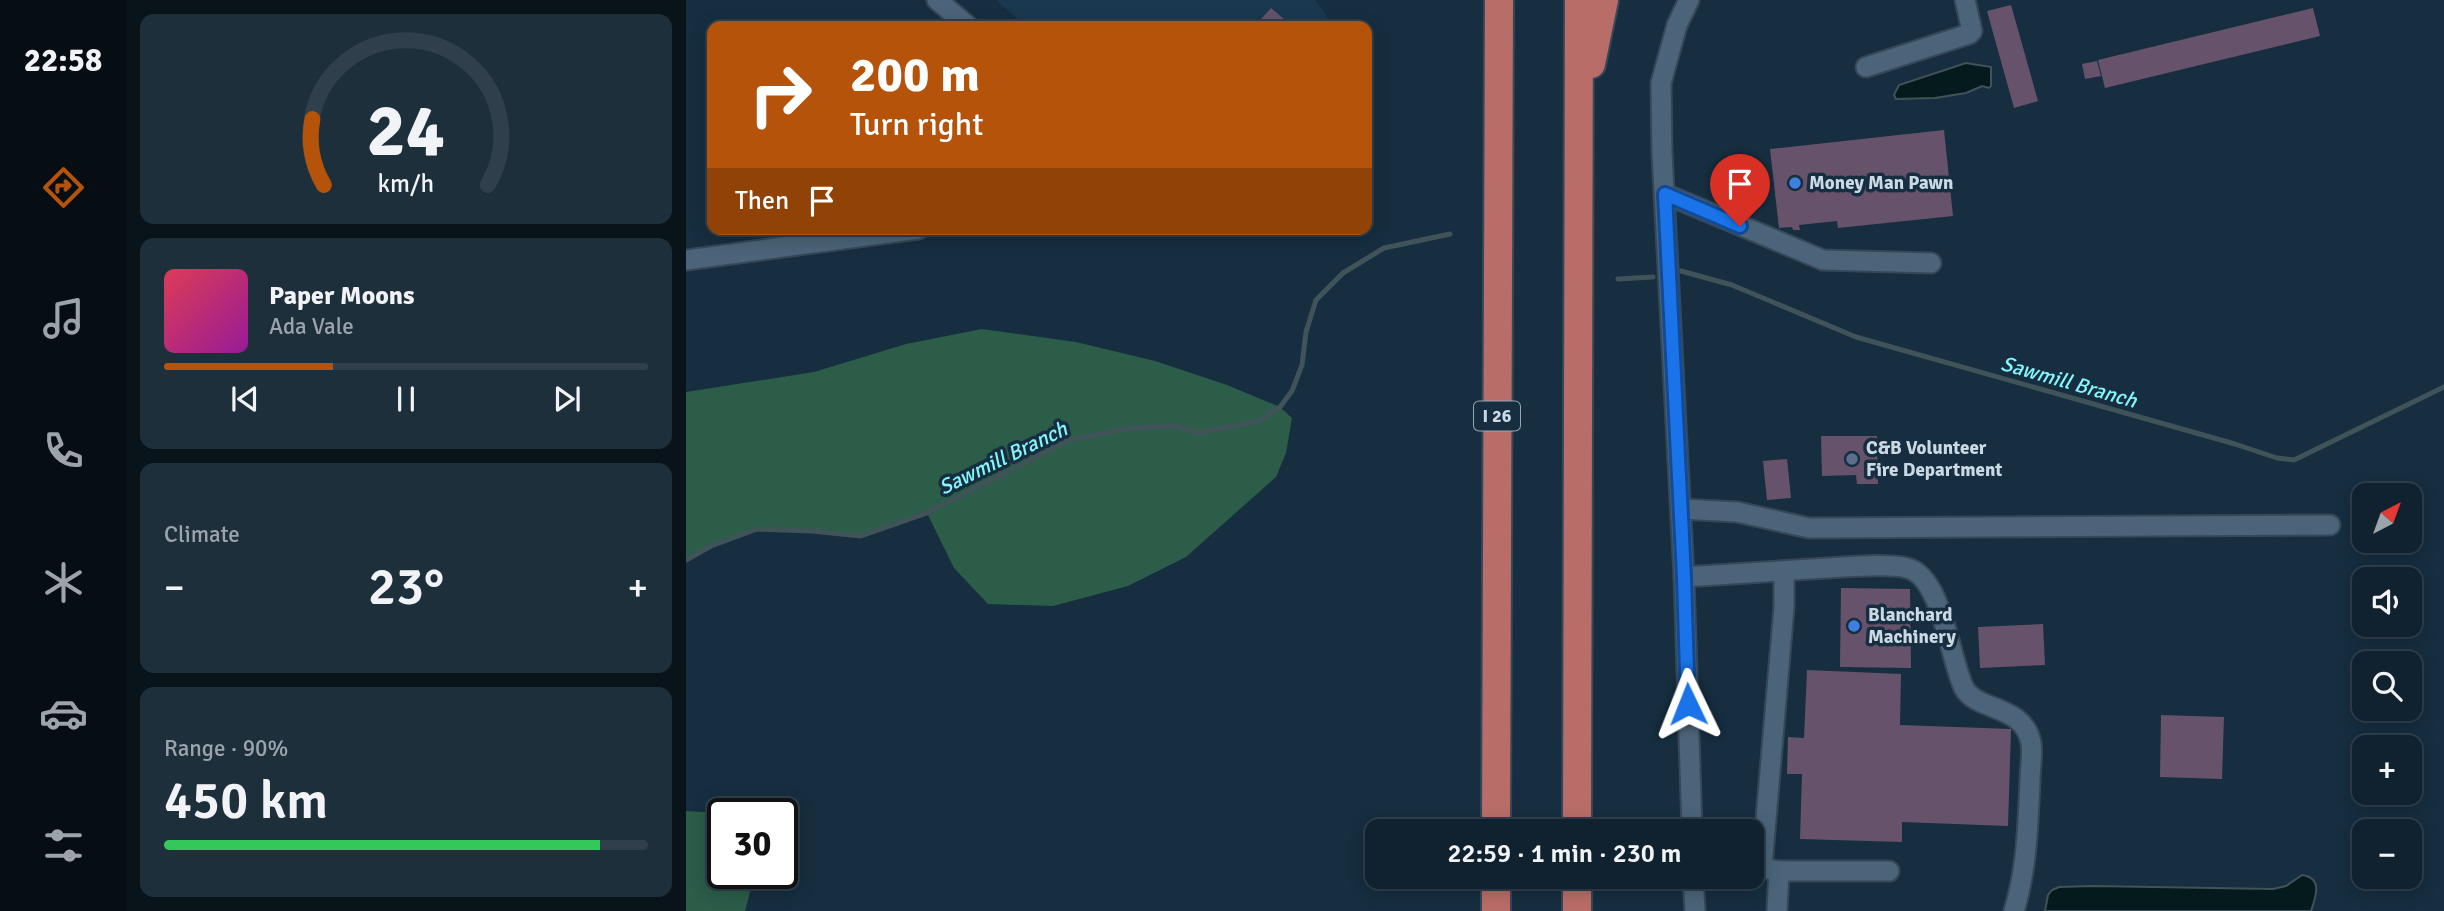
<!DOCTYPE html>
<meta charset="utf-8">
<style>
:root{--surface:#102230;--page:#1e2f3c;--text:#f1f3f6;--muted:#9ca4ab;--line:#303f4c;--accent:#b45309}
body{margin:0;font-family:Signika,sans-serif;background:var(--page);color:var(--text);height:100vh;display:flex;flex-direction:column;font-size:26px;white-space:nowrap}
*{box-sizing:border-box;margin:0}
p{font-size:23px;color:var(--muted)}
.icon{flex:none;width:38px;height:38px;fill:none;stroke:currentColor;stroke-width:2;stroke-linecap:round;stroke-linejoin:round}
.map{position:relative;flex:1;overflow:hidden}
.details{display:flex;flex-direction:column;gap:14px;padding:14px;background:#09131a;width:560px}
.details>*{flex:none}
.guide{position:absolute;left:21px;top:21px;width:665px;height:214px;border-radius:14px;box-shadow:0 4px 18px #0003,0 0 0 2px var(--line);background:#b45309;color:#fff;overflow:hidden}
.needle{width:46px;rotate:41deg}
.fabs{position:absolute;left:1666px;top:483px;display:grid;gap:14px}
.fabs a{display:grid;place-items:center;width:70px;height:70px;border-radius:14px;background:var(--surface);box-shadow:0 4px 18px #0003,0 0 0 2px var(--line);font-size:35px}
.speed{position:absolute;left:21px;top:798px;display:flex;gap:14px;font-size:35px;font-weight:700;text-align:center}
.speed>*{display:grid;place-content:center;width:91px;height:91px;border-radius:50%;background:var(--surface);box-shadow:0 4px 18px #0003,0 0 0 2px var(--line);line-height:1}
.speed .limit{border:4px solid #111;border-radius:10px;background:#fff;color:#111}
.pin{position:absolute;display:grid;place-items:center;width:60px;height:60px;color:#fff;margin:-72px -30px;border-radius:50% 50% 50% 0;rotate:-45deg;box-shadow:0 0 7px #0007}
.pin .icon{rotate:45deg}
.me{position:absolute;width:77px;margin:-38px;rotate:358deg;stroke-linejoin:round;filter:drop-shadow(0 0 5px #0008)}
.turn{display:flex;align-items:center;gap:24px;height:147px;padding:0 28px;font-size:32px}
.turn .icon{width:91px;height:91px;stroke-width:2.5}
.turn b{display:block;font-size:49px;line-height:60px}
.then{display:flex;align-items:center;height:66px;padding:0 28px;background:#0003;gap:14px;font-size:26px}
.big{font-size:52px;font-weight:600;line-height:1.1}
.details .tile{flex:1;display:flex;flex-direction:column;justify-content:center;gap:10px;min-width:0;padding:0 24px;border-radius:14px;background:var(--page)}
.details .dial{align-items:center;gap:0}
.dial svg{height:182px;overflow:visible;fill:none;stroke:var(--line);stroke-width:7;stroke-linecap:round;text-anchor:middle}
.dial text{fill:var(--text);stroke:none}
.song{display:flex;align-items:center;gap:21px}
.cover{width:84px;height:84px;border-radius:10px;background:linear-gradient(135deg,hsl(350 70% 55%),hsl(300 70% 35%))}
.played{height:7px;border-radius:4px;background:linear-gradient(90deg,var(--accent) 35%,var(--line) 35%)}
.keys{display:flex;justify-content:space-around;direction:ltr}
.heat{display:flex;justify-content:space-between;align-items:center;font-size:38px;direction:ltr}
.charge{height:10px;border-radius:5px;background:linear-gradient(90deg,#34c759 90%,var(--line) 0)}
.trip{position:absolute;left:679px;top:819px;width:399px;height:70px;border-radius:14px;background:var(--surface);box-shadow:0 4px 18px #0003,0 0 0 2px var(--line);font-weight:600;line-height:70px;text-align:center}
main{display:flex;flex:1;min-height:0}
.menu{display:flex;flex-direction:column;width:126px;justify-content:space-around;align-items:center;background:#060e13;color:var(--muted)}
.menu .icon{width:49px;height:49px}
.menu .on{color:var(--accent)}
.menu b{font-size:32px;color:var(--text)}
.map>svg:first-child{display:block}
.built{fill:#1a384f}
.green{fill:#2b5d49}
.water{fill:#041a1c;stroke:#405358;stroke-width:2}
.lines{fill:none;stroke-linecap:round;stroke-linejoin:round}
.stream{stroke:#405358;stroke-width:5}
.building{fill:#66536b}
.minor-casing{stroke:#364858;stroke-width:23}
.highway-casing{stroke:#364858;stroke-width:32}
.minor{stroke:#4b6479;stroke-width:19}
.highway{stroke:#b96d68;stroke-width:28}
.route-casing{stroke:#114b97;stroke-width:18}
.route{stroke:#1a73e8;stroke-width:12}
.shop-dot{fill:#3f7fe0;stroke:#162e40;stroke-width:2.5}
.service-dot{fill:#5c6f8a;stroke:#162e40;stroke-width:2.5}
.labels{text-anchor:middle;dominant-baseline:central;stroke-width:7;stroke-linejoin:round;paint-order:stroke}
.shield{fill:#162e40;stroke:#95a6b4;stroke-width:2}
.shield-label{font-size:18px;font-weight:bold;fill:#cbd9e5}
.poi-label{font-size:19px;font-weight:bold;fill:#cbd9e5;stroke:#162e40;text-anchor:start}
.water-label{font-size:21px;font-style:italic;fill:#85f6fc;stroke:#162e40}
</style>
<main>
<nav class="menu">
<b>22:58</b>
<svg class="icon on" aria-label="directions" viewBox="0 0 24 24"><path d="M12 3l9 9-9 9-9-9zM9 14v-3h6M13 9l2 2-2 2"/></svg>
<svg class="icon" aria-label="music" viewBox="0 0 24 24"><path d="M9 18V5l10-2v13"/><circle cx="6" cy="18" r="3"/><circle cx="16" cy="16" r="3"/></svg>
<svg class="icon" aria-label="phone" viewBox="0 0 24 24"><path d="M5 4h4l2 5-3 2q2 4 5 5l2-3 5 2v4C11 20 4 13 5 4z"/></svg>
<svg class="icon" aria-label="climate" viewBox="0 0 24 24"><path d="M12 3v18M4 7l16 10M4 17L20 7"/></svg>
<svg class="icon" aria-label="car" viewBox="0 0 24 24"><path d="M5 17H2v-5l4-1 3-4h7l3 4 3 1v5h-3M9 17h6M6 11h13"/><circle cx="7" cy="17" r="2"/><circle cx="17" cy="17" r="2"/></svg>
<svg class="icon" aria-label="filters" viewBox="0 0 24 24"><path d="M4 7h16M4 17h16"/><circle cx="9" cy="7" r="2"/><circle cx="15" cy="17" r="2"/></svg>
</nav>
<section class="details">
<div class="tile dial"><svg viewBox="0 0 100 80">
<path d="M14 69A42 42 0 1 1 86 69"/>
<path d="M14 69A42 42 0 0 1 9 40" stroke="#b45309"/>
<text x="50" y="56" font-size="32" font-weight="700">24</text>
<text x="50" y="72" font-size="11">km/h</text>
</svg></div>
<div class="tile">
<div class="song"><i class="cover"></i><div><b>Paper Moons</b><p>Ada Vale</p></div></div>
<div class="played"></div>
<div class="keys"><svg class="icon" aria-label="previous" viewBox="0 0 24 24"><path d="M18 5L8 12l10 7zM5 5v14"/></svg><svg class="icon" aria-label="pause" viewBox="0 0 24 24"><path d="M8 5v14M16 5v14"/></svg><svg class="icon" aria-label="next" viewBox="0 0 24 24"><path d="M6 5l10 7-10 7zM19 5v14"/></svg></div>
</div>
<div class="tile"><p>Climate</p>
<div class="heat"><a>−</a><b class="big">23°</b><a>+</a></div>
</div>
<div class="tile"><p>Range · 90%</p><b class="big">450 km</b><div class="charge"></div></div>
</section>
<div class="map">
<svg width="1758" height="911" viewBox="0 0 1758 911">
<rect width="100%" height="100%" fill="#162e40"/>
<path class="built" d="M310,0H629L640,15L641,26H339Z"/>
<g class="green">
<path d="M296,329L390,342L469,361L541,385L594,407L606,418L600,453L590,477L500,557L442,586L367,606L302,604L268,568L241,513L175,536L126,531L71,529L25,546L0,560V392L128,372L220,344Z"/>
<path d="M0,811L33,813L37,817V873H63L65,888L59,911H0Z"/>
</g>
<g class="water">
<path d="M1280,63L1305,67V86L1303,88L1296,86L1280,93L1249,98L1210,99L1208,95L1213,85Z"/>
<path d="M1616,875C1637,878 1630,896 1625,911H1359L1362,895L1366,890L1373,887L1406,886L1587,889L1600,886Z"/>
</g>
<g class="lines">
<g class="stream">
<path d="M995,271L1046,285L1170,337L1549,444L1591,458L1608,460L1758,387"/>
<path d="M932,279L967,277"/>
<path d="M0,560L25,546L71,529L126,531L175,536L241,513L384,440L445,428L489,426L512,433L573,421L594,407L606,391L616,365L620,332L630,300L657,273L698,248L764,234"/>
</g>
</g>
<g class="building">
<path d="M1325,5L1352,101L1328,108L1301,11Z"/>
<path d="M585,8L599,20L593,26H569Z"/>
<path d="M1627,8L1634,36L1419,88L1412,60Z"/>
<path d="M1411,61L1415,76L1399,79L1396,64Z"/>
<path d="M1258,130L1267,216L1152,228L1151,221L1113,225L1114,230H1107L1106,227L1093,228L1084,149Z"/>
<path d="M1135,436H1191L1192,484H1171L1170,475L1136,476Z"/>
<path d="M1101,459L1105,498L1081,500L1077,461Z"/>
<path d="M1155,588L1224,589L1225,668L1154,667Z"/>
<path d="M1357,624L1359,665L1294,668L1292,627Z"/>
<path d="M1121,670L1215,674L1214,725L1325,729L1322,826L1216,822V842L1114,839L1116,774H1101L1102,737L1118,738Z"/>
<path d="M1475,715L1538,717L1536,779L1474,777Z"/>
</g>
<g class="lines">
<g class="minor-casing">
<g id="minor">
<path d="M251,0L282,26"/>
<path d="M1003,0L991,25L975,83L976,153L998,577L1006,831"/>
<path d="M1180,67L1283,34L1286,31L1279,0"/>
<path d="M979,194L1137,260L1245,263"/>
<path d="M0,260L232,229"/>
<path d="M995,509L1051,512L1123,528L1644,525"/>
<path d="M998,577C1046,574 1093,571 1141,568C1161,567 1202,563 1221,568C1256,576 1264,660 1278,688C1291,712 1338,704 1345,743C1347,754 1344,768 1344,780C1342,824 1341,869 1328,911"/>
<path d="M1066,866L1093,871H1203"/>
<path d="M1076,866L1098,607V571"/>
<path d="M1007,877L1009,911"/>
<path d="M1091,911L1093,871"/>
</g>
</g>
<g class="highway-casing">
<g id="highway">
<path d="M905,64L918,0"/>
<path d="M810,831L813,0"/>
<path d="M891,831L893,0"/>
<path d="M810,911V877"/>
<path d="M891,911V877"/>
</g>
</g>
<use href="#minor" class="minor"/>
<use href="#highway" class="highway"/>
</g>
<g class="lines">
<g class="route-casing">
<path id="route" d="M1002,704L998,577L979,194L1054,226"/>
</g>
<use href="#route" class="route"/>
</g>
<g class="shop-dot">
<circle cx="1109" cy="183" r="7"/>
<circle cx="1168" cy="626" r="7"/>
</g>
<circle class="service-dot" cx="1166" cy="459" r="7"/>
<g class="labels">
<rect class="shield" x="788" y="401.5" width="46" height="29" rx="5"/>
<g class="shield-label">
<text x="811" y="416">I 26</text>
</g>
<g class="poi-label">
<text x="1123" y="183">Money Man Pawn</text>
<text x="1180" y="448">C&amp;B Volunteer<tspan x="1180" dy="22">Fire Department</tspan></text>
<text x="1182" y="615">Blanchard<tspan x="1182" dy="22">Machinery</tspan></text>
</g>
<g class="water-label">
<text transform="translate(1383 382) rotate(16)">Sawmill Branch</text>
<text transform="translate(317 458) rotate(-26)">Sawmill Branch</text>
</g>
</g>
</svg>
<div class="fabs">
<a><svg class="needle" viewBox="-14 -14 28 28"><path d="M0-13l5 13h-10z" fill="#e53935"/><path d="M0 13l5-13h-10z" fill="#9ca4ab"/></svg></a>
<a><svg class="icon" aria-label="sound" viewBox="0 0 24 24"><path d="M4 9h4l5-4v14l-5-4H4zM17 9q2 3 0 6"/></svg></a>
<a><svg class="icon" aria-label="search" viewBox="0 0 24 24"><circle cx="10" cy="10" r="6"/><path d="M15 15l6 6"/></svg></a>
<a>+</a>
<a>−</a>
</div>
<div class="speed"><div class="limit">30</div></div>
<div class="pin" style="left:1054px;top:226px;background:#d93025"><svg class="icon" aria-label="arrive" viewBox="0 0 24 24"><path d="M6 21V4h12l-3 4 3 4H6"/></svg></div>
<svg class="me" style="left:1002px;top:704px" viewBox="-20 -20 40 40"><path d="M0-17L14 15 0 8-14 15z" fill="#1a73e8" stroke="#fff" stroke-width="4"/></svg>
<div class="trip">22:59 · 1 min · 230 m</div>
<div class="guide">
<div class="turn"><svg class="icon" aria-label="right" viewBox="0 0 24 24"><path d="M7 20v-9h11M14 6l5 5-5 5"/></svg><div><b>200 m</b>Turn right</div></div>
<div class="then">Then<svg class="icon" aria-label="arrive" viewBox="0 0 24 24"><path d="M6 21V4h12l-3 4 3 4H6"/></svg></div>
</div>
</div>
</main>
